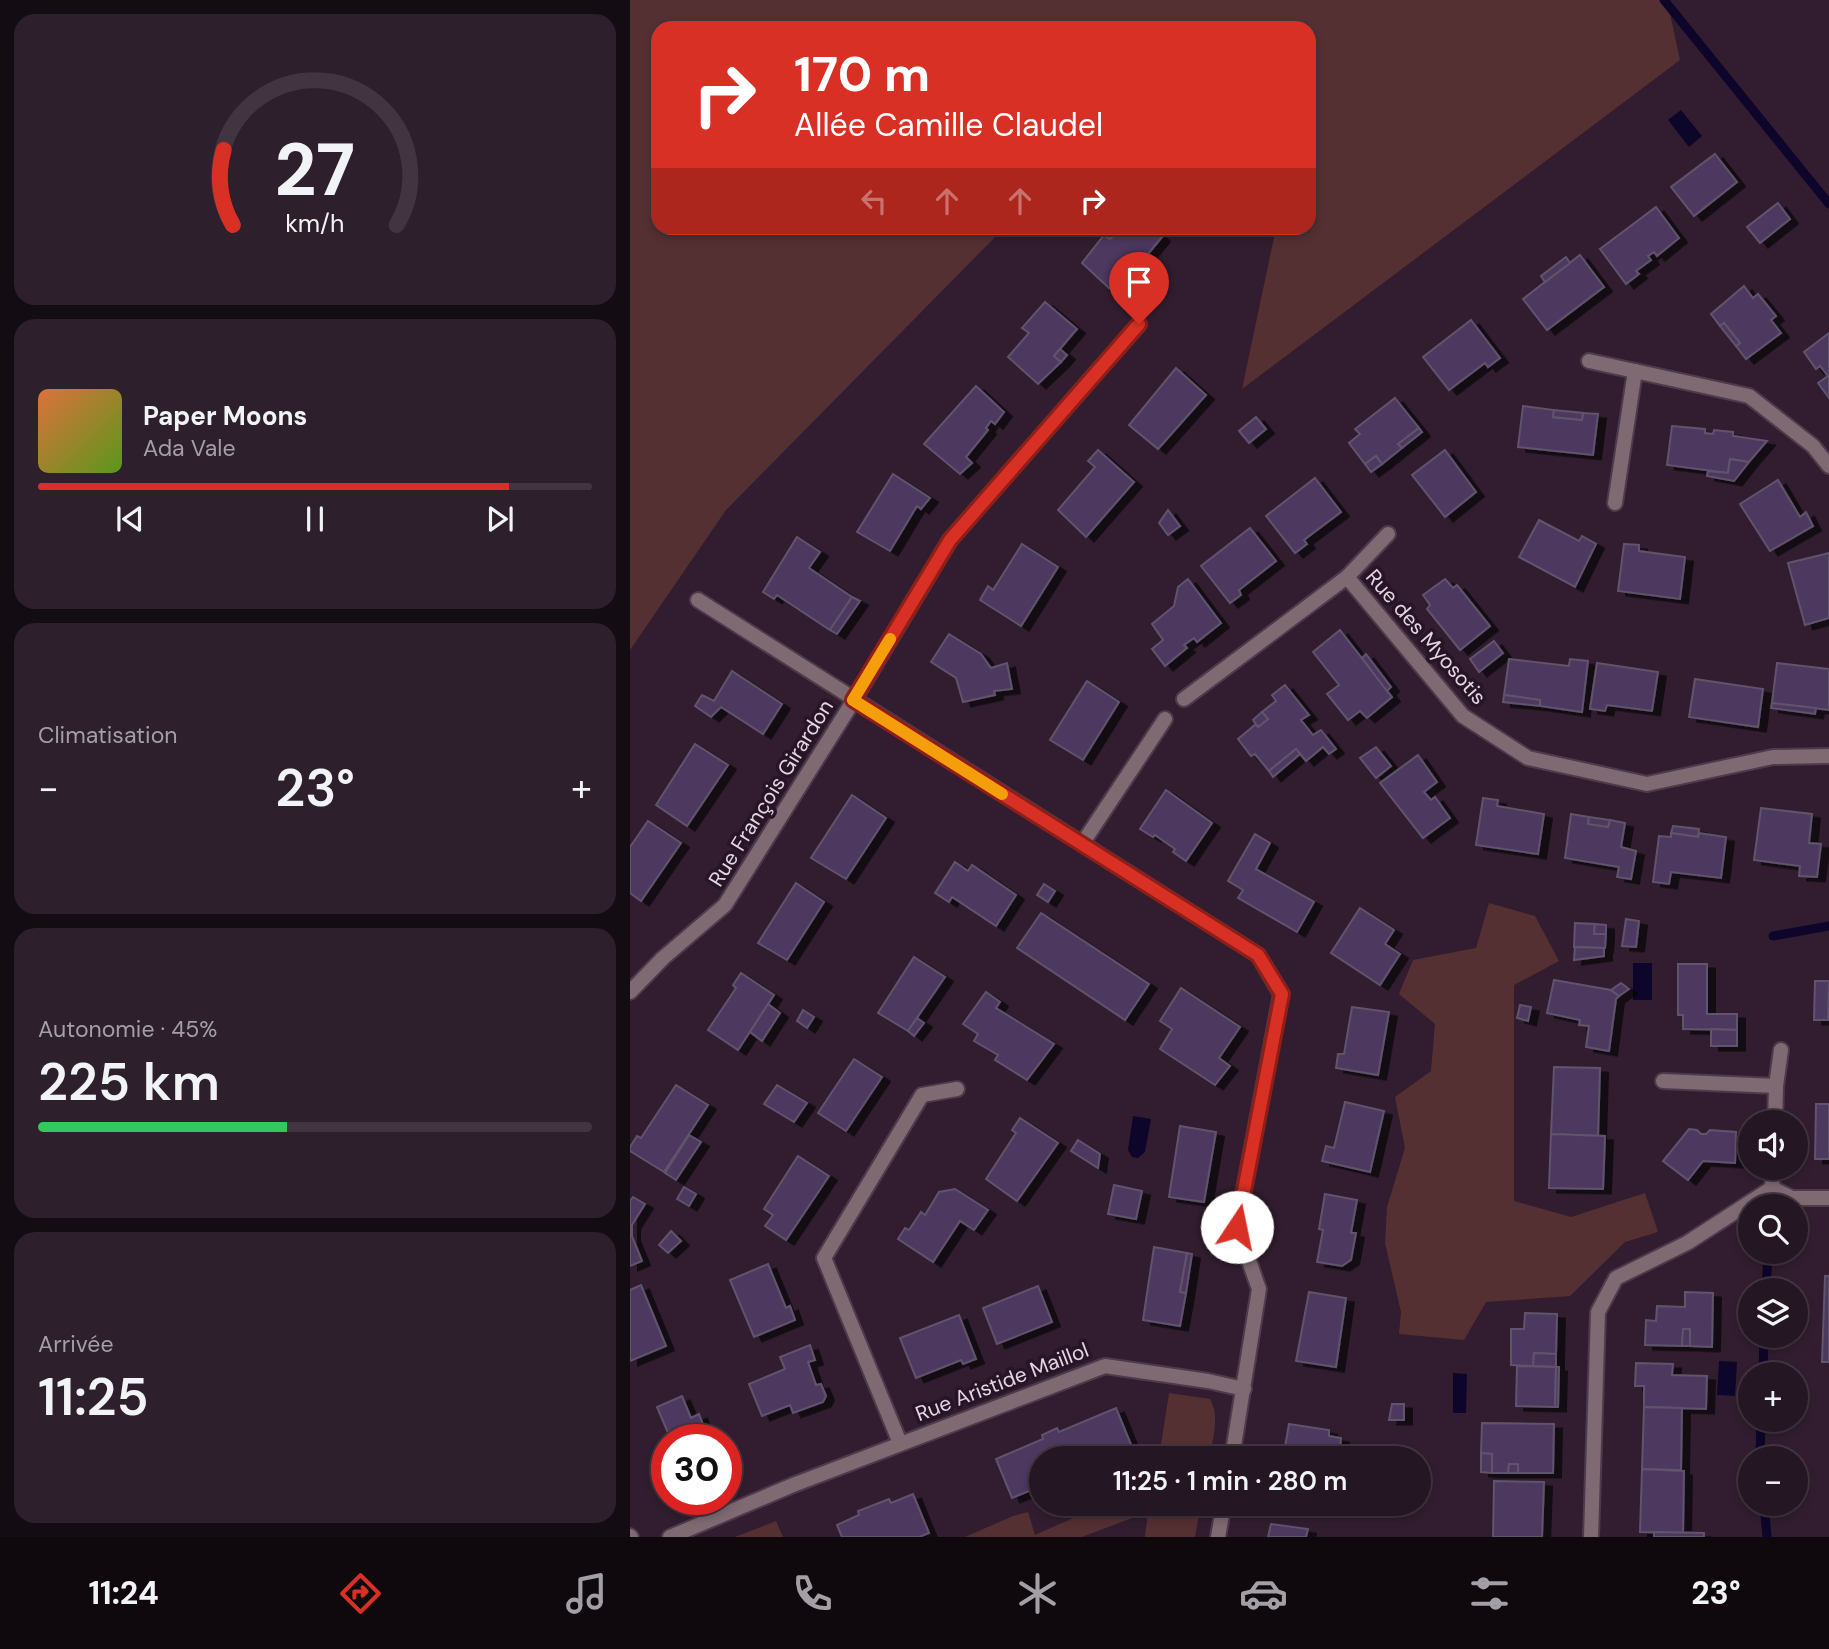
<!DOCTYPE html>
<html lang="fr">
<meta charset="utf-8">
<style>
:root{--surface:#251623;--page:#2d1f2b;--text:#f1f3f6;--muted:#a39fa6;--line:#423541;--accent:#d93025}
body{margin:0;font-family:"DM Sans",sans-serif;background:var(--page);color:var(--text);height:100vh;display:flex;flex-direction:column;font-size:26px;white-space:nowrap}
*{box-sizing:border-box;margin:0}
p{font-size:23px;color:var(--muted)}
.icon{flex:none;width:38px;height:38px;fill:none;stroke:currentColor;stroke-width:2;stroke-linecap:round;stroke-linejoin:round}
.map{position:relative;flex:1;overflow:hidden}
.side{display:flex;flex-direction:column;gap:14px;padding:14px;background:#140c13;width:630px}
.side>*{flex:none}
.hud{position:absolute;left:21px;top:21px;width:665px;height:214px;border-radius:21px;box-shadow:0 4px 10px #0003,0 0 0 2px var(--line);background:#d93025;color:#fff;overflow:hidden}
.controls{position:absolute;left:1108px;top:1110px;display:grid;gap:14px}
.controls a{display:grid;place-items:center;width:70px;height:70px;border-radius:50%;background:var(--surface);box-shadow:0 4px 10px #0003,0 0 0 2px var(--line);font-size:35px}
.speed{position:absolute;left:21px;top:1424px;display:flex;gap:14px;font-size:35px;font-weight:700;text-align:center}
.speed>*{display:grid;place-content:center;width:91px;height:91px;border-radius:50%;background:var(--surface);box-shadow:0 4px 10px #0003,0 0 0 2px var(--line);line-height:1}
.speed .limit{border:10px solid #d22;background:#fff;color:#111}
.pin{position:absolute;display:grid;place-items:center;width:60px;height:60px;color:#fff;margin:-72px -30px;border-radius:50% 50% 50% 0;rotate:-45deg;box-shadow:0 0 7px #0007}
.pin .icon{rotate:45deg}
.me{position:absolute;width:77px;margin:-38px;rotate:11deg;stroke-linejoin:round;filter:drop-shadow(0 0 5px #0008)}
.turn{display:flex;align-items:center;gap:24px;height:147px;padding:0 28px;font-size:32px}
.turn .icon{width:91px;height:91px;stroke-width:2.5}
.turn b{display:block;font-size:49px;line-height:60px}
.lanes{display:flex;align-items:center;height:66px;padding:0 28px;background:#0003;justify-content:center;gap:35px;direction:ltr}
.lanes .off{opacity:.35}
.big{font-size:52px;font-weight:600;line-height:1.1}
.side .card{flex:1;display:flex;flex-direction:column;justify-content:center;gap:10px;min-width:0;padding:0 24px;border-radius:21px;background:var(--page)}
.side .dial{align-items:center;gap:0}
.dial svg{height:182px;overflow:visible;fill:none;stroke:var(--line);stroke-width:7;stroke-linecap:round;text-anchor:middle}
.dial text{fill:var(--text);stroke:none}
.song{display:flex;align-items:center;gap:21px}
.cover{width:84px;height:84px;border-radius:10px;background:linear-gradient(135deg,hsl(20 70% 55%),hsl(90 70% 35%))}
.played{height:7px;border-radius:4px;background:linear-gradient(90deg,var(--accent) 85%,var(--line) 85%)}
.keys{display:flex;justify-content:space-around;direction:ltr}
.heat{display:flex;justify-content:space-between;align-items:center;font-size:38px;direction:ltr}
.charge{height:10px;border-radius:5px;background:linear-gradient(90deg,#34c759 45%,var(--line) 0)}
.trip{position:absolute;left:399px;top:1446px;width:402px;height:70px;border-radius:35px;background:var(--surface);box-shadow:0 4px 10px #0003,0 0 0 2px var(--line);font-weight:600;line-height:70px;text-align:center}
.menu{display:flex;height:112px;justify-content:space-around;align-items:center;background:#0f090e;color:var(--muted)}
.menu .icon{width:49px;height:49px}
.menu .selected{color:var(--accent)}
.menu b{font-size:32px;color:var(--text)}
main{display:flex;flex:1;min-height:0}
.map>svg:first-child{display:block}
.green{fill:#553033}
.water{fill:#0d062a}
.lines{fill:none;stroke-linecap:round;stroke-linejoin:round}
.stream{stroke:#0d062a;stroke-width:9}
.building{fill:#4e3960;stroke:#60536c;stroke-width:2;filter:url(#shadow)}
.lane-casing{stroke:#4d3a4b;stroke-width:18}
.street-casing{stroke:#4d3a4b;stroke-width:18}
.lane{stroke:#7f6972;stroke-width:14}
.street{stroke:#7f6972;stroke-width:14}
.route-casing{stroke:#8d1f18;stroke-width:18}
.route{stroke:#d93025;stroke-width:12}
.slow{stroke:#f59e0b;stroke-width:12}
.labels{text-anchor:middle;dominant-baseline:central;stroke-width:7;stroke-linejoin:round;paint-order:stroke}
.street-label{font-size:21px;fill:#e3d5e1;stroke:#271426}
</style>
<main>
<section class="side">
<div class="card dial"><svg viewBox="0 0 100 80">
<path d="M14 69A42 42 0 1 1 86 69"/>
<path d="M14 69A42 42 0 0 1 10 36" stroke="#d93025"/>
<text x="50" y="56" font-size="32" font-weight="700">27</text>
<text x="50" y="72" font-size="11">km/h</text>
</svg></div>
<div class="card">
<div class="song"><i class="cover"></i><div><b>Paper Moons</b><p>Ada Vale</p></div></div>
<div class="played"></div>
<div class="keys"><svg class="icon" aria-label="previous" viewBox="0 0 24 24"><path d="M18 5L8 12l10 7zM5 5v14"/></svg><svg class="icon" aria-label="pause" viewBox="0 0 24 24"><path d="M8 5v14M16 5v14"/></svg><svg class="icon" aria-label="next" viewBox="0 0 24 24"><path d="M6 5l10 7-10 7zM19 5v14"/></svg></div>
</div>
<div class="card"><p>Climatisation</p>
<div class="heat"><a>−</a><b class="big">23°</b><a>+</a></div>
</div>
<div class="card"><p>Autonomie · 45%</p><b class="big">225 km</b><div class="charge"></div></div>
<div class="card"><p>Arrivée</p><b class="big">11:25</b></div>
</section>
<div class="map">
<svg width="1199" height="1537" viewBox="0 0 1199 1537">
<defs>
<filter id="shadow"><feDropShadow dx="8" dy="4.5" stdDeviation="0" flood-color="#0009"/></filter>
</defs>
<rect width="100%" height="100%" fill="#311d2f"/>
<g class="green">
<path d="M0,0H1037L1050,60L612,389L646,228H679V28H28V228H374L96,510L0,650Z"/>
<path d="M859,903L905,916L929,961L884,985V1201L941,1217L1015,1193L1028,1232L995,1242L940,1296L856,1302L834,1340L769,1334L771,1312L755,1243L757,1207L775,1148L765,1097L801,1071L805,1024L769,994L783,960L846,948Z"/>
<path d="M539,1393L580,1399C590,1416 583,1439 579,1458H529Z"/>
<path d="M477,1503H571L565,1537H515L518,1512L452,1537H335L383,1516L398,1512L405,1535Z"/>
<path d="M146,1521L153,1537H105Z"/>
</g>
<g class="water">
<path d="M1051,110L1072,136L1059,147L1038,120Z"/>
<rect x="1003" y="963" width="19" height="37"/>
<path d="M503,1116L521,1119L515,1152L508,1158L502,1157L498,1150Z"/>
<path d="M1089,1361L1107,1362L1105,1396L1087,1395Z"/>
<path d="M823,1373L837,1374L836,1413H823Z"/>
</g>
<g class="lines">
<g class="stream">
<path d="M1034,0L1199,204"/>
<path d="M1143,936L1199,926"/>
<path d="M1136,1290L1138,1254"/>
<path d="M1133,1374L1134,1335"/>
<path d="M1130,1458L1131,1419"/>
<path d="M1134,1503L1137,1537"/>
</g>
</g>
<g class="building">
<path d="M1085,154L1107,182L1064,216L1041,187Z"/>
<path d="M1148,203L1160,219L1130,243L1117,227Z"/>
<path d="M1026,207L1049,238L1027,256L1024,252L1018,256L1021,260L1006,271L1009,274L996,284L970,249Z"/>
<path d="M492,228H522L532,237L509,265L505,262L479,288L452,263L474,235L480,239Z"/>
<path d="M950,255L974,287L917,330L893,299Z"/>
<path d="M936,257L940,263L915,282L911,276Z"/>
<path d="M1114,286L1123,298L1128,294L1146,316L1141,320L1151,333L1116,359L1106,346L1110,343L1094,323L1090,326L1081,314Z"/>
<path d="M415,302L447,329L424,356L431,362L408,384L378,357L399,333L392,328Z"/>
<path d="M841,320L870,358L858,367L855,363L819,390L793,357Z"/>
<path d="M1094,323L1110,343L1106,346L1090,326Z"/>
<path d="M1199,333V398L1188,383L1198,376L1190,366L1186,369L1174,352Z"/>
<path d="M430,349L437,355L431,362L424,356Z"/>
<path d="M546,368L576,395L528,449L499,425Z"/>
<path d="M346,386L374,412L365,424L361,421L356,428L358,430L336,457L342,463L330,474L294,444Z"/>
<path d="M765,398L789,428L768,444L772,448L752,464L746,456L735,464L719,443L730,434L725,429Z"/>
<path d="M893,406L924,410L923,417L952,420L953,413L968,414L963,455L888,447Z"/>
<path d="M924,410L953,413L952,420L923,417Z"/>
<path d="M626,417L636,429L619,443L609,431Z"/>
<path d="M1042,426L1075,429V433L1083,434L1084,430L1103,432V436L1137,441L1119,462L1100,459L1098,473L1037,465Z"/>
<path d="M789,428L792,432L772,448L768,444Z"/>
<path d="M468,450L504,482L456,537L428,510L465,467L458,461Z"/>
<path d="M815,450L846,492L815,517L782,475Z"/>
<path d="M746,456L752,464L741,472L735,464Z"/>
<path d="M1100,459L1119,462L1104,481L1077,476L1078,471L1098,473Z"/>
<path d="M263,474L300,498L291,509L287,506L260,551L227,532Z"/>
<path d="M685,478L711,512L674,540L677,544L665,553L636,516Z"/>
<path d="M1148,480L1170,517L1176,512L1183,526L1140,551L1110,504Z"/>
<path d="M538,510L550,526L538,535L529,523Z"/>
<path d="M909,520L949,541L952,536L966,544L945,587L889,557Z"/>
<path d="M620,528L646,561L609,590L611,595L600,603L571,566Z"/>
<path d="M167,537L190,552L179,568L222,597L200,630L147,595L144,599L133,592Z"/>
<path d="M392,544L428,567L391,626L350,600L358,586L363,590Z"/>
<path d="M994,544L1009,545V551L1055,557L1050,599L988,591Z"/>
<path d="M1199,553V618L1175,625L1158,563Z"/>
<path d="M558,579L591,623L567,642L564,638L554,645L557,648L535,666L522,649L533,640L522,624L544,606L548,587Z"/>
<path d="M815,579L823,588L827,585L860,626L830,650L797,609L800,605L793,595Z"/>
<path d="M222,597L230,601L207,634L200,630Z"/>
<path d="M710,630L762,697L737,718L730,711L718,720L697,694L709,685L683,652Z"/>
<path d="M319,634L351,654L361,668L377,663L382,689L364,691L365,695L333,702L326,678L301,662Z"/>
<path d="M864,641L873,653L849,672L840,659Z"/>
<path d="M736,654L761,687L757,691L732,658Z"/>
<path d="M879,659L939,666L940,659L958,661L952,712L910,706V700L874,695Z"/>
<path d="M967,663L1028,672L1022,711L977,705L975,711L960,709Z"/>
<path d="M1147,663L1199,669V710L1142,703Z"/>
<path d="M102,671L152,704L133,734L91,707L81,717L65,706L72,695L84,701Z"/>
<path d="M1065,679L1133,689L1128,727L1059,717Z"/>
<path d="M457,681L489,702L453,760L420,740Z"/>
<path d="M655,685L679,715L671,720L683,735L691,730L706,749L699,754L693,747L676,761L666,749L639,771L625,754L621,756L608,739L626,724L628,727L638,719L632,712L646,701L642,695Z"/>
<path d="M874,695L910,700V706L873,702Z"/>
<path d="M1142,703L1186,708L1185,714L1141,708Z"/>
<path d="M632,712L638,719L628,727L623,720Z"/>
<path d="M65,744L98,765L57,826L26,805Z"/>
<path d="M746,747L761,766L746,778L730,758Z"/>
<path d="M666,749L670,754L643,777L639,771Z"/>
<path d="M788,755L807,782L794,792L801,800L805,797L820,818L793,838L750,783Z"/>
<path d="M536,790L582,823L556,861L543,852L545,849L525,835L523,837L510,829Z"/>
<path d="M222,795L256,818L216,879L181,858Z"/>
<path d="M853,798L868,800L867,806L914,814L908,854L846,845Z"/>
<path d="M1131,808L1182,814L1179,843L1191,844L1187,877L1169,876L1170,866L1124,860Z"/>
<path d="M941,814L959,817L958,824L978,827L980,820L995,823L991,847L1006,851L1001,879L987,877L989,867L935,858Z"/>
<path d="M959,817L980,820L978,827L958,824Z"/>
<path d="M18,821L51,843L11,901L0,893V847Z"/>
<path d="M1043,826L1069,829L1068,837L1041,833Z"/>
<path d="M1041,833L1068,837L1069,833L1096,837L1091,878L1041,872L1039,884L1023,882L1029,836L1041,837Z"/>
<path d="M625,834L640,843L626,869L684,902L667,932L608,898L613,890L598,881Z"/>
<path d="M325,862L338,871L342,865L386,895L366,926L322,897L319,902L305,893Z"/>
<path d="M166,883L194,902L157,960L128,943Z"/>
<path d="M414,884L425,891L418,902L407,895Z"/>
<path d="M730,908L764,930L755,944L770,954L750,985L701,953Z"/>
<path d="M411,913L519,984L495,1020L387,948Z"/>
<path d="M996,919L1009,921L1006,947L992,946Z"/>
<path d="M945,923L965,924L964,934H976L975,948L944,947Z"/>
<path d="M965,924L976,925V934H964Z"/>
<path d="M945,947L974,948V956L944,960Z"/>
<path d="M284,957L315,977L278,1031L248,1013Z"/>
<path d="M1048,964H1077V1014H1107V1030L1053,1029V1015H1048Z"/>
<path d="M111,973L144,995L108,1050L78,1030L106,988L103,985Z"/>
<path d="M924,980L981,990L989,996L986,999L979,1051L956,1047L959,1026L949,1025L950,1020L917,1013Z"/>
<path d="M1185,981H1199L1198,1020H1184Z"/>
<path d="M991,983L999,989L989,996L981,990Z"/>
<path d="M551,988L610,1027L589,1058L600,1066L585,1085L530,1049L542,1029L530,1021Z"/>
<path d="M356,992L370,1002L366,1008L424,1044L397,1080L365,1060L368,1055L344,1041L348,1034L333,1024Z"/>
<path d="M138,1004L150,1013L132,1041L120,1032Z"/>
<path d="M890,1005L901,1007L898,1021L887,1018Z"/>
<path d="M722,1007L759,1012L748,1075L706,1068L708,1054H714Z"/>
<path d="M173,1010L184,1017L177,1028L167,1021Z"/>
<path d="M287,1018L294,1023L284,1036L278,1031Z"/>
<path d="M1081,1029L1107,1030V1046H1081Z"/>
<path d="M224,1059L252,1077L216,1131L188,1113Z"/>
<path d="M924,1067L970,1068L968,1136L921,1134Z"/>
<path d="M46,1085L78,1105L34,1172L0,1151V1147L7,1136L11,1138Z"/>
<path d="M147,1085L177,1103L164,1122L134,1104Z"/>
<path d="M715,1102L754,1111L740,1172L692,1161L696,1146L704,1148Z"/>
<path d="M1186,1104H1199V1159H1185Z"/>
<path d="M390,1118L428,1143L387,1201L356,1179L386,1133L382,1130Z"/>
<path d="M550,1126L586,1132L574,1202L539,1197Z"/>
<path d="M1059,1129L1067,1130L1071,1134H1076L1080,1130L1106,1132L1105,1163L1073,1161L1058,1180L1033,1161Z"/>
<path d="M921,1134L975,1136L973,1189L919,1188Z"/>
<path d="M59,1135L71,1142L46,1180L35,1173Z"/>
<path d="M448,1140L470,1154L468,1168L441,1151Z"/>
<path d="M168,1156L199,1176L156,1240L135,1226L143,1215L134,1209Z"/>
<path d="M484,1185L512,1191L506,1219L478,1214Z"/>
<path d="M54,1187L66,1194L59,1206L47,1199Z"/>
<path d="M325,1189L358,1210L344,1230L330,1221L303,1262L268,1239L275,1228L279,1230L291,1212L295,1215L309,1192Z"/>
<path d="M695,1194L727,1200L721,1233H726L721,1260L712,1266L687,1262L693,1230L689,1229Z"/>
<path d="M3,1197L15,1204L2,1225V1236L12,1261L0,1266V1201Z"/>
<path d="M41,1231L51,1241L38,1253L29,1245Z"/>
<path d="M524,1247L557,1253L550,1292L556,1293L550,1326L513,1320Z"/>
<path d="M557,1253L562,1254L556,1293L550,1292Z"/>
<path d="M138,1264L156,1308L160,1306L165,1320L124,1337L100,1280Z"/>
<path d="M1195,1276H1199V1362H1192Z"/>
<path d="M11,1285L36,1346L0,1361V1290Z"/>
<path d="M408,1286L422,1322L367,1344L353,1308Z"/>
<path d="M679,1292L716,1298L706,1367L666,1361Z"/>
<path d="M1055,1292L1083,1293L1082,1347L1060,1346V1329H1053L1052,1346L1015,1345L1016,1320L1026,1321L1027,1306L1055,1307Z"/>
<path d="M895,1313L927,1314L926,1354L904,1353L903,1366L881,1365V1329H894Z"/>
<path d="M329,1315L346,1359L333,1364L331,1360L286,1378L270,1338Z"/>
<path d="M1053,1329H1060V1346H1052Z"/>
<path d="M180,1345L185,1360L178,1362L186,1385L191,1384L196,1396L193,1402L163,1413L160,1405L132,1416L119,1384L155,1369L150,1357Z"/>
<path d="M904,1353L926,1354V1367L903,1366Z"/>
<path d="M1006,1363L1043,1364L1042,1375L1077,1376L1076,1409L1014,1407V1386H1005Z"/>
<path d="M887,1366L926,1367L925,1407L886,1406Z"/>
<path d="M926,1367H929L928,1407H925Z"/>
<path d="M52,1396L61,1418L69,1414L75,1430L83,1433L86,1440H41L27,1407Z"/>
<path d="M762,1404H774V1420H759Z"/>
<path d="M1014,1407L1052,1408L1051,1470L1012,1469Z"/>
<path d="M486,1408L502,1447L477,1458H411V1486L382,1498L366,1459L413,1439L412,1435L427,1428L429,1432Z"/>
<path d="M852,1423L924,1424L923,1473H888V1464H879L878,1473H862V1454L851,1453Z"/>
<path d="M659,1424L699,1430V1436L711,1438L709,1458H653Z"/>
<path d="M851,1453L862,1454V1473L851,1472Z"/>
<path d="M879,1464H888V1473H878Z"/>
<path d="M1012,1469L1054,1471L1053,1533L1010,1532Z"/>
<path d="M864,1481L914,1482L912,1537H863Z"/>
<path d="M283,1494L299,1533L289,1537H212L207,1525L229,1515L228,1511L259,1499L261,1503Z"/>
<path d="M641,1524L678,1529L676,1537H638Z"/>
<path d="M1024,1532L1074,1533V1537H1024Z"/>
</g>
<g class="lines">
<g class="lane-casing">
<g id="lane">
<path d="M717,577L758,534"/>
<path d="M452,844L535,719"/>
<path d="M1146,1086L1151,1050"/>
</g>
</g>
<g class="street-casing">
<g id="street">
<path d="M959,361L1119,396L1183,446L1199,466"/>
<path d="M985,503L1005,371"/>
<path d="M68,600L628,955L651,994L607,1227L629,1289L602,1458"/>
<path d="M554,699L717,577L833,716L898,758L1017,784L1143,757L1199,756"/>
<path d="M0,992L33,958L95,905L224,700L320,540L509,324"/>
<path d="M1033,1081L1146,1086L1145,1122"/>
<path d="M1143,1167L1142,1188L1162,1198H1199"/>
<path d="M270,1443L194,1258L292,1095L327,1089"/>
<path d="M0,1536L1,1537"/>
<path d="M40,1537L163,1485L475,1366L578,1381L614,1389"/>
<path d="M588,1537L594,1503"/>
<path d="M961,1537L968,1312L986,1278L1057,1243L1142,1188"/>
</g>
</g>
<use href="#lane" class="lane"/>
<use href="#street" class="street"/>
</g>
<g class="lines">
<g class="route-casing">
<path id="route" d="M509,324L320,540L223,700L628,955L652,994L607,1227"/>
</g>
<use href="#route" class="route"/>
<path class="slow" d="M260,639L223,700L372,794"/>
</g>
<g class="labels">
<g class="street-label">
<text transform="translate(796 637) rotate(49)">Rue des Myosotis</text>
<text transform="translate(141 793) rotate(-58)">Rue François Girardon</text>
<text transform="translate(372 1382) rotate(-21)">Rue Aristide Maillol</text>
</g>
</g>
</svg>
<div class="controls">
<a><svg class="icon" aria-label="sound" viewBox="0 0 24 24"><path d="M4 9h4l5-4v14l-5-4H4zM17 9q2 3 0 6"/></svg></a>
<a><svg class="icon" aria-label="search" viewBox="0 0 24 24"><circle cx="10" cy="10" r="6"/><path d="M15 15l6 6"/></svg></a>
<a><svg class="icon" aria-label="layers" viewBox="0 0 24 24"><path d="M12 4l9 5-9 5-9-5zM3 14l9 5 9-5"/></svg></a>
<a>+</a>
<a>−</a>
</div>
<div class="speed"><div class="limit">30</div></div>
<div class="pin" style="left:509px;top:324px;background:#d93025"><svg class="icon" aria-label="arrive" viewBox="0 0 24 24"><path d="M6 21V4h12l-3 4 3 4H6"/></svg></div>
<svg class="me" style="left:607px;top:1227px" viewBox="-20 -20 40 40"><circle r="19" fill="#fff"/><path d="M0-13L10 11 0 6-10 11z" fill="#d93025"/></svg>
<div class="trip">11:25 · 1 min · 280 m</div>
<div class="hud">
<div class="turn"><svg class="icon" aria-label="right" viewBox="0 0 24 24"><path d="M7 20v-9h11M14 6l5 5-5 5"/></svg><div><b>170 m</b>Allée Camille Claudel</div></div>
<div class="lanes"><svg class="icon off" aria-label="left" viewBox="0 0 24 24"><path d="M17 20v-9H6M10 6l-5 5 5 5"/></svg><svg class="icon off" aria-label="ahead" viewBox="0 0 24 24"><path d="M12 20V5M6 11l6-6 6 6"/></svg><svg class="icon off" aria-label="ahead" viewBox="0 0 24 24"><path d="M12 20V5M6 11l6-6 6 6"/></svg><svg class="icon" aria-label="right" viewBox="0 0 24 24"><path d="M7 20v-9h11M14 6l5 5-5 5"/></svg></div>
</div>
</div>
</main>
<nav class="menu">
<b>11:24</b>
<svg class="icon selected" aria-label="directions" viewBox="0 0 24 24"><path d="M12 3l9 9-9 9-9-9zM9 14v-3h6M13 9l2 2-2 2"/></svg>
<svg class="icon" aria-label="music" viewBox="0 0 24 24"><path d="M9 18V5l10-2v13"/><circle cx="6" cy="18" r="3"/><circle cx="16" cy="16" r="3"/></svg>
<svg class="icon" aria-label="phone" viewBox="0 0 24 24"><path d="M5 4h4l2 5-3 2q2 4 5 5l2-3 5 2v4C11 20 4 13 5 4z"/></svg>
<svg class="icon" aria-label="climate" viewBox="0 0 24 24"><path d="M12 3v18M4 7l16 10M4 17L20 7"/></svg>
<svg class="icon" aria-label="car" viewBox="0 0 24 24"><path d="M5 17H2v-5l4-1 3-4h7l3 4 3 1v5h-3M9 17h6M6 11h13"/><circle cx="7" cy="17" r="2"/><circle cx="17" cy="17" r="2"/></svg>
<svg class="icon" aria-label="filters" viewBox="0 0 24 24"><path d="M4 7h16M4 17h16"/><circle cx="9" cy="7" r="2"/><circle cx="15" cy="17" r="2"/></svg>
<b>23°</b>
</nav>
